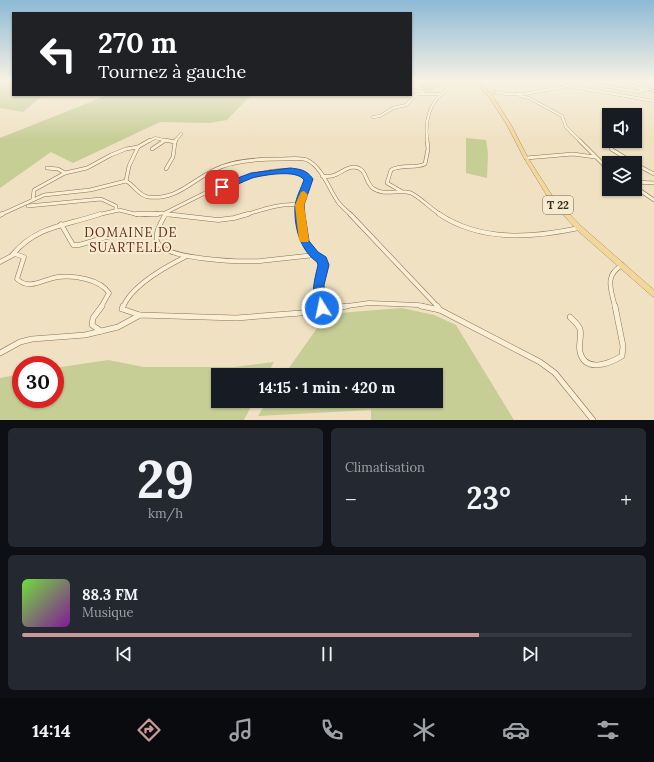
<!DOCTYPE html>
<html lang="fr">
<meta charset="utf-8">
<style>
:root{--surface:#171b24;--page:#242831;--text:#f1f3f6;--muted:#9ea1a6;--line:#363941;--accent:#c99899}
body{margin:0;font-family:Lora,serif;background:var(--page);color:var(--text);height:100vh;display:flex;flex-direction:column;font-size:15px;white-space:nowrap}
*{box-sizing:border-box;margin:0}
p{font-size:13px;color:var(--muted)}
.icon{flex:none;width:22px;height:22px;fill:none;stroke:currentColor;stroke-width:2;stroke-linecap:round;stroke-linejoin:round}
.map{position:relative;height:420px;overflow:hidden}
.side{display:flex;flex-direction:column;gap:8px;padding:8px;background:#0d0f14;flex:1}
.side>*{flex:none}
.hud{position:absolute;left:12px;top:12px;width:400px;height:84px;border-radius:0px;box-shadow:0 1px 3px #0004;background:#202124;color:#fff;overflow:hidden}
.tools{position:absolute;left:602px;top:108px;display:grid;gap:8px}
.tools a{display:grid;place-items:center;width:40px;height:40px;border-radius:0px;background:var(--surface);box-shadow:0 1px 3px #0004;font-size:20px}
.speed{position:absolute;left:12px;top:356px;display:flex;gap:8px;font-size:20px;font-weight:700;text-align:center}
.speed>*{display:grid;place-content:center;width:52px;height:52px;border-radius:50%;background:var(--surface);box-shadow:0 1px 3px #0004;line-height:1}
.speed .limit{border:6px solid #d22;background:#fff;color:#111}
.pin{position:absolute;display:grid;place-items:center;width:34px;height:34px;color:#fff;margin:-17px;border-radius:8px;box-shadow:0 2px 6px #0006}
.me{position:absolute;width:44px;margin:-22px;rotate:350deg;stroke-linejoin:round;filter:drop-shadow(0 0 3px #0008)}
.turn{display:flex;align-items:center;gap:14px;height:84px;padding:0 20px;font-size:18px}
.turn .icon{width:52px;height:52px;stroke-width:2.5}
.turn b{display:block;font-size:28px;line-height:34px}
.big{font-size:30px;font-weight:700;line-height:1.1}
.side .card{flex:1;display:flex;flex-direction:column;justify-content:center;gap:6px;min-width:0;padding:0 14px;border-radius:6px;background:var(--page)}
.side .dial{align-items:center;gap:0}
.dial b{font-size:52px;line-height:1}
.song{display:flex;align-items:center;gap:12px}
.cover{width:48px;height:48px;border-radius:6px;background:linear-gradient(135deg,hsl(100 70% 55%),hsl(290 70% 35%))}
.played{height:4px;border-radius:2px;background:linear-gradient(90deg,var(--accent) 75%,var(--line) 75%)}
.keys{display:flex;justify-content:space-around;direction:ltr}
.heat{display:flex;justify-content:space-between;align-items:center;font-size:22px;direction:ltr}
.side .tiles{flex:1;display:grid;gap:8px;grid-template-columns:1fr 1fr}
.card:last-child{grid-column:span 2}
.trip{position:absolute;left:211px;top:368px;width:232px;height:40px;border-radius:0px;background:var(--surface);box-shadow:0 1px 3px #0004;font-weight:700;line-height:40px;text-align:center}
.dock{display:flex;height:64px;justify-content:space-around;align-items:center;background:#090b0e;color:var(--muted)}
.dock .icon{width:28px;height:28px}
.dock .current{color:var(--accent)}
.dock b{font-size:18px;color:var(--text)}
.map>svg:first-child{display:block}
.green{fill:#c6cd95}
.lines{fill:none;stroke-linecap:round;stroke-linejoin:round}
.street-far3-casing{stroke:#897259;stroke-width:3}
.street-far2-casing{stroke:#897259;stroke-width:4}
.street-far1-casing{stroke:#897259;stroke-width:5}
.street-casing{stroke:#897259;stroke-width:6}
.secondary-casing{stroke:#6b533c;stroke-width:1}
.primary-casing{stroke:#56402d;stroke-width:0.5}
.street-far3{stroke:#f9efd5;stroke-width:2.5}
.street-far2{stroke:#f9efd5;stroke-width:3}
.street-far1{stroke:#f9efd5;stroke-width:4}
.street{stroke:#f9efd5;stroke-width:5}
.secondary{fill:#f9efd5;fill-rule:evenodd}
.primary{fill:#f3d799;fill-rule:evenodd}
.route{fill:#1a73e8;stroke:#114b97}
.slow{fill:#f59e0b}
.labels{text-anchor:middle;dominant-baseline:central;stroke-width:4;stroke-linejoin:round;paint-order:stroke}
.shield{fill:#f6ebd1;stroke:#716453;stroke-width:1}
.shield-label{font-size:11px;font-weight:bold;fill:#382a1d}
.neighbourhood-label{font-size:13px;letter-spacing:1px;fill:#662b1c;stroke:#f6ebd1}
</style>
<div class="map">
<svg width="654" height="420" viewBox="0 0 654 420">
<rect width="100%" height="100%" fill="#efe1c2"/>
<g class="green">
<path d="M0,81H13V95H43L23,112L0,108Z"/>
<path d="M411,81H452L428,92Z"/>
<path d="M108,95H251L227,120L210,123L160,122L73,163L51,152L0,188V138Z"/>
<path d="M466,138L486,140L488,154L487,178L466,173Z"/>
<path d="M402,308L434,315L456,325L514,420H371V410L258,416L267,401H436V375H284L327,314Z"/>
<path d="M108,360L144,367H235L274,362L267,375H218V401H254L244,420H0V378L21,374V399H55V368Z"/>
</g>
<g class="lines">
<g class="street-far3-casing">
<g id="street-far3">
<path d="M620,81L644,90L648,89"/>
<path d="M411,90L423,92"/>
<path d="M597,91V85L639,92L644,90"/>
<path d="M495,92L507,94H525L568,86L654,101"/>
<path d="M520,96L529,98L562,116L566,127L580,141"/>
<path d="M373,117L380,116L393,108L406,105L417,94H439"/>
<path d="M149,141L155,138L168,141"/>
<path d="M175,141L181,134"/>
<path d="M427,141C424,111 434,95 460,81"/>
</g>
</g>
<g class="street-far2-casing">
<g id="street-far2">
<path d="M165,140L175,142L173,157L166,169"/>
<path d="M579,140L609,170"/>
<path d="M175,142L176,140"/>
<path d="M152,149L164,141"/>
<path d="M611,149L634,163"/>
<path d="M526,158L573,154L595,157"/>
<path d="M635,164L654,174"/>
<path d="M47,168L58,169L65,173"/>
<path d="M322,176C338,179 343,167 354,167C368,168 364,183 374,189C385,196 399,189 411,193C421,198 431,209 441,215"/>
<path d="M126,181L129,166L138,147"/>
<path d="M635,182L654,183"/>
<path d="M635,187L654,200"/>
<path d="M401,191L387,183L391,170C402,164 414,169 425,164L428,149L427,140"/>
<path d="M33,199L34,190L65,173L87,168L111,155L126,149L138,147L150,140"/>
<path d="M28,206L101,199L116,206V210"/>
<path d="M165,214L168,215"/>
<path d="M0,215L44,195L90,190L126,181C134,185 139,196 148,197C177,200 190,182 214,170C233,160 259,159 280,159C288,159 300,157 307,160C322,167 329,189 338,202C342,207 347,211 351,215"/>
<path d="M97,215L119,210L139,215L165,213L203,194L226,185L258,174L273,171L288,170L300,173L309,179L300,205L301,215"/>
<path d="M245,215C264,209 280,203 300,205"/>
</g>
</g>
<g class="street-far1-casing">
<g id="street-far1">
<path d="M136,214H158"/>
<path d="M165,214L218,220L234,218L248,214"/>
<path d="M301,214C303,235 304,247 322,260C324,278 314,285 321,307"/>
<path d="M350,214L438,307"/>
<path d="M439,214C481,242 532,238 579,228"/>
<path d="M0,215L2,214"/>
<path d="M165,215C161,223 155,231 157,241C162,260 242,262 260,261C278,259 297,257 315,255"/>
<path d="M61,224L73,245H79L117,234"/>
<path d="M13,254C38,225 66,226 100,214"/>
<path d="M0,262L15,254L24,257L17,279C30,291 43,279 58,277C73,275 100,279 109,293L101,307"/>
<path d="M123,307C132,285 165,267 185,257"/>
<path d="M340,307L369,303L418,305L426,307"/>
<path d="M615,307C611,289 604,276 622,265"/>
</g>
</g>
<g class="street-casing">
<g id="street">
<path d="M123,306L122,309L140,315"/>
<path d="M321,306L322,309"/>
<path d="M421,306L440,310L540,362L555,373L593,420"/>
<path d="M437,306L440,310"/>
<path d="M570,317C574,321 578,324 580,329C582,337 578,344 580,352C585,373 609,364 622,356L623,346L615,306"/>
<path d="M101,331L92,325L93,318L102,306"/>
<path d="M0,353L20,342L32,339L85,335L118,327L140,315L236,318L301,313L347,306"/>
</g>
</g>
<g class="secondary-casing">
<path id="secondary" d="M631,81L654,90V92L626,81Z"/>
</g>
<g class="primary-casing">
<path id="primary" d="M475,81C482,81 485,86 488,92L491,93L495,91L497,92L492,95L511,125L528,158L553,197L581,226L654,290V297L652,296L577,230L549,199L524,158L507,125L487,94H485L481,87Z"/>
</g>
<use href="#street-far3" class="street-far3"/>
<use href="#street-far2" class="street-far2"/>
<use href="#street-far1" class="street-far1"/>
<use href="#street" class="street"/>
<use href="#secondary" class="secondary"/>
<use href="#primary" class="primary"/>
</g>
<linearGradient id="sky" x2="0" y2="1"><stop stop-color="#8db9d5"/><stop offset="0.58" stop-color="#f8f2e4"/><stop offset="1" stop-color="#f8f2e4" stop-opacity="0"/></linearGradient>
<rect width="654" height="140" fill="url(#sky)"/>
<path class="route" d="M290,168C300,169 307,170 313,179L304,205L305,215L309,241L318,252L326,257L329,265L324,285L325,302L328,308L326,312L322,314L318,312C310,296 314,282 318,265L317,262C300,250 294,227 295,206C296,198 301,188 304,180C297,169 264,175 252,178C242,182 233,187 222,190L218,187L219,185L251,173Z"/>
<path class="slow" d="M304,191L308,195L304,205L309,240L308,242H301L299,240L295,205L301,192Z"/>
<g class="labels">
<rect class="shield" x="543" y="196" width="30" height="18" rx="3"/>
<g class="shield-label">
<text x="558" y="205">T 22</text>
</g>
<g class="neighbourhood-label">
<text x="131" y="232">DOMAINE DE<tspan x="131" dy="15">SUARTELLO</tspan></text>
</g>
</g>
</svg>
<div class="tools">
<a><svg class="icon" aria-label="sound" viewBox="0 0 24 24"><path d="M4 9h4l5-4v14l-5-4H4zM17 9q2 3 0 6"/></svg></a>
<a><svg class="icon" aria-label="layers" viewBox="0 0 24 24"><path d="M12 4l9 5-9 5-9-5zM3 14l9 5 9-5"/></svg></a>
</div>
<div class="speed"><div class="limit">30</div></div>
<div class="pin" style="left:222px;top:187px;background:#d93025"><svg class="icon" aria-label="arrive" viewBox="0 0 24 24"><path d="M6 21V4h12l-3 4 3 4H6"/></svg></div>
<svg class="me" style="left:322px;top:308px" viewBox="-20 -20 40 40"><circle r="17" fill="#1a73e8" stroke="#fff" stroke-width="3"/><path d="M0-11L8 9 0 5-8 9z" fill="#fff"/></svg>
<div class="trip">14:15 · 1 min · 420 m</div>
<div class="hud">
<div class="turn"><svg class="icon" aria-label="left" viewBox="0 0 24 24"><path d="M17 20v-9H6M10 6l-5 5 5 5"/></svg><div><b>270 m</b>Tournez à gauche</div></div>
</div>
</div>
<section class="side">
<div class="tiles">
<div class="card dial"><b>29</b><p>km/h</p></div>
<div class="card"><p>Climatisation</p>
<div class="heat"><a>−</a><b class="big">23°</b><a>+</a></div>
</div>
<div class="card">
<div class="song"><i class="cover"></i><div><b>88.3 FM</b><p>Musique</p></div></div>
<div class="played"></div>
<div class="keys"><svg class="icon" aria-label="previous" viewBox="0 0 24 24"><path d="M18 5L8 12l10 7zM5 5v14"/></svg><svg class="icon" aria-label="pause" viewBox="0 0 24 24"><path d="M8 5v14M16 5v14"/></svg><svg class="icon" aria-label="next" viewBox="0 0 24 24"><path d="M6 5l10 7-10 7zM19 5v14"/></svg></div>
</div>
</div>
</section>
<nav class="dock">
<b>14:14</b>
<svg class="icon current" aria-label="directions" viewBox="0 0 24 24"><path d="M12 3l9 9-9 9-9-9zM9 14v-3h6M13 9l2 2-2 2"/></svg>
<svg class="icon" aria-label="music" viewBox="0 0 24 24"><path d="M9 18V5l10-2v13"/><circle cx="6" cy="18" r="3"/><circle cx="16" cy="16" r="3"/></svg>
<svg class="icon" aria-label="phone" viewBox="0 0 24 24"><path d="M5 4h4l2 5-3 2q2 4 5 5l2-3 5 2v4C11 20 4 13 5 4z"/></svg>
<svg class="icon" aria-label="climate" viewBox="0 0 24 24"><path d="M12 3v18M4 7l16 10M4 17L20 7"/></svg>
<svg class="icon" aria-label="car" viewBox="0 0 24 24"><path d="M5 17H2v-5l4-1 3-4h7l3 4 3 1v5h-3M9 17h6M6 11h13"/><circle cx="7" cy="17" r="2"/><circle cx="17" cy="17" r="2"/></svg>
<svg class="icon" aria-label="filters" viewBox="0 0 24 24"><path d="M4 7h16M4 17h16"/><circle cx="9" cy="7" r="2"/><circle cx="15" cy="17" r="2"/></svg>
</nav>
